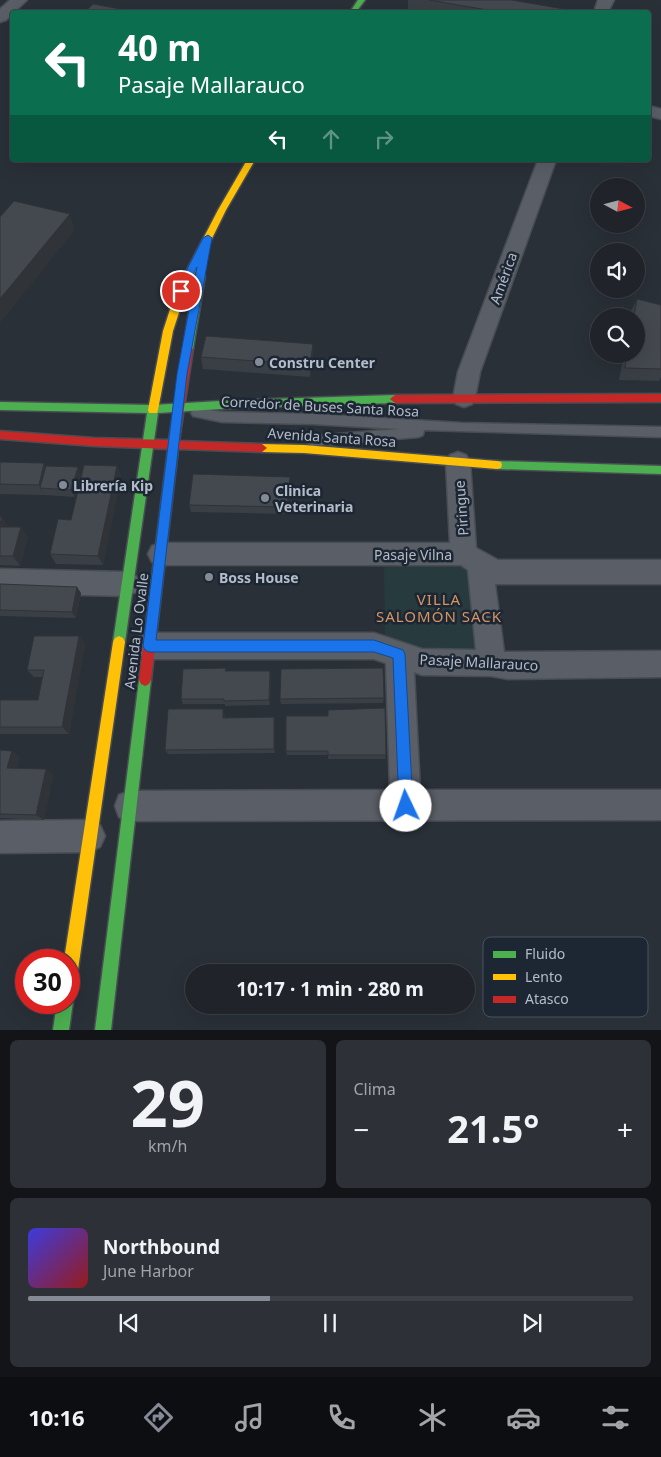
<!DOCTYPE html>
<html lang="es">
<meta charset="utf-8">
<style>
:root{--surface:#20242a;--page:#2d3036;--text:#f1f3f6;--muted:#a2a4a8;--line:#3d4147;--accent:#848b96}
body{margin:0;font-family:"Noto Sans",sans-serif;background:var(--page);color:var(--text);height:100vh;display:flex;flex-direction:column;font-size:19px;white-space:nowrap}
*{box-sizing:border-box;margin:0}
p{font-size:16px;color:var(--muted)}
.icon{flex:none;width:28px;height:28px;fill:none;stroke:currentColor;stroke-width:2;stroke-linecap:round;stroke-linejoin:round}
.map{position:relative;height:1030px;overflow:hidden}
.sheet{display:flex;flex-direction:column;gap:10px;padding:10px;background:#121417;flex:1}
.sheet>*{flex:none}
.banner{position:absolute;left:10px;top:10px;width:641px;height:152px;border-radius:5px;box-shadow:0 5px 20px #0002,0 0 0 1px var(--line);background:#0b6e4f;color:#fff;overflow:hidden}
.needle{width:32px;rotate:97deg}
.fabs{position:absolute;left:590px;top:178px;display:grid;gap:10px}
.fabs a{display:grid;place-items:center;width:55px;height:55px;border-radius:50%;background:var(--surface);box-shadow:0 5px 20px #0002,0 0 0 1px var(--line);font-size:25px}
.speed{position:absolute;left:15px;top:949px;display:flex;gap:10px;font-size:25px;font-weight:700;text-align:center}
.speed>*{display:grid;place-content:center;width:65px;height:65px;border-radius:50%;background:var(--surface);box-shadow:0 5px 20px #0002,0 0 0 1px var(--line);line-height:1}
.speed .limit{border:8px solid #d22;background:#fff;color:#111}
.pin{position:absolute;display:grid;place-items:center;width:42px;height:42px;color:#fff;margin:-21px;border:2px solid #fff;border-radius:50%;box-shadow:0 1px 5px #0007}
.me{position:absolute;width:55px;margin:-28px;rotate:357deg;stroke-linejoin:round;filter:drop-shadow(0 0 4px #0008)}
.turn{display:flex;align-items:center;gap:18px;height:105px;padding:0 25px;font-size:22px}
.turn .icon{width:65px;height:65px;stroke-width:2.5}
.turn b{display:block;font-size:35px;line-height:42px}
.lanes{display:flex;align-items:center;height:48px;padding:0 25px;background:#0003;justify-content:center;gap:25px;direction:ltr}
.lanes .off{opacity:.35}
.big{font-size:38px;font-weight:700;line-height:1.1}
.sheet .tile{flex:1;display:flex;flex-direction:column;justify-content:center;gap:8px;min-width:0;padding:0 18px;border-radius:8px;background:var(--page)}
.sheet .dial{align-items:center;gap:0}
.dial b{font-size:65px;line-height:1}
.song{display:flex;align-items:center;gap:15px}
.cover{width:60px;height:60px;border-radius:8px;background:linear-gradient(135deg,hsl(240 70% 55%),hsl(0 70% 35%))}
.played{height:5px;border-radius:2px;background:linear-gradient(90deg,var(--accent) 40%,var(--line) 40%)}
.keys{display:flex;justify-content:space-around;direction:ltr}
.heat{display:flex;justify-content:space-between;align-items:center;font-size:28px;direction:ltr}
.sheet .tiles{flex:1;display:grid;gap:10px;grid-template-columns:1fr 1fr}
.tile:last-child{grid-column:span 2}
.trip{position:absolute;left:185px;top:964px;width:290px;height:50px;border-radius:25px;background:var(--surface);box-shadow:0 5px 20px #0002,0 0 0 1px var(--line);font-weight:700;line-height:50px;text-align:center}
.dock{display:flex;height:80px;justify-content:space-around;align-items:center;background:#0d0e11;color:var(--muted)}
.dock .icon{width:35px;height:35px}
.dock .active{color:var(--accent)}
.dock b{font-size:22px;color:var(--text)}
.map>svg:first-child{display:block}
.green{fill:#273a3e}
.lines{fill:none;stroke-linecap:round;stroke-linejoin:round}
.lane-casing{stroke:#484c53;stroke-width:3}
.street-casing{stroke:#484c53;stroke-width:3}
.fast-casing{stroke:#484c53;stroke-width:3}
.slow-casing{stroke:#484c53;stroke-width:3}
.jam-casing{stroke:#484c53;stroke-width:3}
.lane{fill:#5a5e66;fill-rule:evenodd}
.street{fill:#5a5e66;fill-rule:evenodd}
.fast{fill:#4caf50;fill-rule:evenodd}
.slow{fill:#ffc107;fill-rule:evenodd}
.jam{fill:#c62828;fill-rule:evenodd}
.wall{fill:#3a3f45}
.shaded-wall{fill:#303338}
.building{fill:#444950;stroke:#303338}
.route{fill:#1a73e8;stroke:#114b97}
.poi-dot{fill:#848b96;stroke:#1d2633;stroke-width:2}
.labels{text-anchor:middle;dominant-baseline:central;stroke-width:5;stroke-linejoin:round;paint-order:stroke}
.street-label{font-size:14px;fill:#b4bcc9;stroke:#1d2633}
.poi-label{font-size:14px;font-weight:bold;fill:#b4bcc9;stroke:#1d2633;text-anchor:start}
.neighbourhood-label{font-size:15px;letter-spacing:1px;fill:#d59563;stroke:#1d2633}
.key{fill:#1d2633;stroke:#4a5360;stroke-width:1}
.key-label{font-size:14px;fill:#b4bcc9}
</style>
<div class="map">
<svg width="661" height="1030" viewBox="0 0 661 1030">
<rect width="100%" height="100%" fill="#2a3038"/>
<path class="green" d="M384,560L449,562L465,567L481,582L484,654L417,651L385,635Z"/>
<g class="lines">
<g class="lane-casing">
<path id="lane" d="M197,408L222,412L312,414L462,423L661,427V437L424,430L423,435L419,437L312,446L308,444L306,441L308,438L312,436L400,429L312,424L222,422L193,416L191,413L193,410Z"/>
</g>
<g class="street-casing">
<g id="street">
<path d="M10,0H27L6,20L0,22V9Z"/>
<path d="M598,0H614L608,12H594Z"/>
<path d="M649,106L661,109V119L649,116Z"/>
<path d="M538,160H556L480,372L475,398L472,404L464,407L456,404L453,398L458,372Z"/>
<path d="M458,452L466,455L470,462L476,548L498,560H661V584H495L504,652L661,651V677L508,679L491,676L422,675L414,672L420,790H661V820L130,821L119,817L115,806L119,795L130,791L390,790L386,663L374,659H149L139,655L135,646L139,637L149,633H374L422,649L476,650L468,570L461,565H161L152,562L148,554L152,546L161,543H450L446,462L450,455Z"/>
<path d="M0,569L127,572L136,576L140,584L136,592L127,596L0,593Z"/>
<path d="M89,820L100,825L105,836L100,847L89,852L0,853V821Z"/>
</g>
</g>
<g class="fast-casing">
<g id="fast">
<path d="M358,0H365L356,12H350Z"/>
<path d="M200,273L205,276L193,349L188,353L183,349L195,276Z"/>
<path d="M395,395L400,399L395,403L237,408L158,413L125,642L123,646L119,648L115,646L113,642L147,413L0,410V402L153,405L237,400Z"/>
<path d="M497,461L661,466V474L497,469L493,468L492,465L493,462Z"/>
<path d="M145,674L149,676L151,680L111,1030H95L139,680L141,676Z"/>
<path d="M69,996L73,1002L69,1030H53L57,1002H69Z"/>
</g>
</g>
<g class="slow-casing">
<g id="slow">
<path d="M247,160H255L226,210L186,291L173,331L158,410L157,413H149L148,410L163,331L176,291L218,210Z"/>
<path d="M262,444L304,445L497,461L501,462L502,465L501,468L497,469L304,453L262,452L257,448Z"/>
<path d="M119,636L123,638L125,642L77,977L74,982L69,985V960H64L113,642L115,638Z"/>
</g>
</g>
<g class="jam-casing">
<g id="jam">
<path d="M188,345L193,349L179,441L262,444L267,448L262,452L178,449L151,680L149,684L145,686L141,684L139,680L168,449L94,446L0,439V431L94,438L169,440L183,349Z"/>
<path d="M661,394V402L395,403L390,399L395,395Z"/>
</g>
</g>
<use href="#lane" class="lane"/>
<use href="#street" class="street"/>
<use href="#fast" class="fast"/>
<use href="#slow" class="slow"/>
<use href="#jam" class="jam"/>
</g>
<g class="wall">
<path d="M408,0H512L564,9L563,12H427L408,9Z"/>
<path d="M637,299L661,305V377L659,381L619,380L624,354H636V316H630L631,311Z"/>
<path d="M313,356L310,377L203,369L201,357Z"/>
<path d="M0,462L46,466L81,474L75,497L44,495L0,494Z"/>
<path d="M117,466L121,476L103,565L56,564L50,554Z"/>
<path d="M290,484L287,514L191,512L189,505Z"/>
<path d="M0,517L9,527L28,537L20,566L0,565Z"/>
<path d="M0,584L81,593L76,618L0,616Z"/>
<path d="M79,636L85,644L69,734H0V700H38L42,677H34L27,670Z"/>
<path d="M226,668V671H270L271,676L270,705L225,706V704H183L181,699Z"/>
<path d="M384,698L383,703L281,704L280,699Z"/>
<path d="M225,714V718L274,717L275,722V753L168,754L165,750Z"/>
<path d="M286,716L386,755L385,759H328V755H287L286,751Z"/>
<path d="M0,750L12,751L20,757L17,768L46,769L53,775L44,820L0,818Z"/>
</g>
<g class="shaded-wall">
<path d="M70,214L75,230L0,323V299Z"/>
<path d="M313,344V356L310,377V365Z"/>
<path d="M44,463L50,474L40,488L44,495L39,485Z"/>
<path d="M117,466L121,476L103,565L98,556Z"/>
<path d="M78,467L81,474L75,497L71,490Z"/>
<path d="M290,477V484L287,514V507Z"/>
<path d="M2,517L9,527H0Z"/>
<path d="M21,527L28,537L20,566L13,556Z"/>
<path d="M77,587L81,593L76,618L72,612Z"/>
<path d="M79,636L85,644L69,734L62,727Z"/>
<path d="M270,671L271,676L270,705L269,700Z"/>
<path d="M223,709L225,714L224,722L223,718Z"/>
<path d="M274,717L275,722V753L274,749Z"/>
<path d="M12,751L20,757L15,773L7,768Z"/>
<path d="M46,769L53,775L44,820L36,815Z"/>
</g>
<g class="building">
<path d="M429,0H512L564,9L562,12H499Z"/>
<path d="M93,4L137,12H85Z"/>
<path d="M14,201L70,214L0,299V217Z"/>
<path d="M637,299L661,305V369L625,368L627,354H636V316H634Z"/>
<path d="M206,336L313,344L310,365L201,357Z"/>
<path d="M0,462L44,463L39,485L0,484Z"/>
<path d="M84,465L117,466L98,556L50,554L58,519L71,520Z"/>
<path d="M46,466L78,467L71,490L40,488Z"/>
<path d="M193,474L290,477L287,507L189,505Z"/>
<path d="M0,517H2L0,525Z"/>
<path d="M0,527H21L13,556H0Z"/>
<path d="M0,584L77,587L72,612L0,610Z"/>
<path d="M34,636H79L62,727H0V700H38L44,670H27Z"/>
<path d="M226,668L225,671H270L269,700L224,701V699H181L183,669Z"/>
<path d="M383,668L384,698L280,699L281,669Z"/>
<path d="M385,708L386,755H328V751H286V716H328V710Z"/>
<path d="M168,709H223V718L274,717V749L165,750Z"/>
<path d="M0,750L12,751L7,768L46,769L36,815L0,814Z"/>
</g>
<path class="route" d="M208,235L212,238L187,374L156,640H374L403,650L405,654L413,806L411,811L406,813L401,811L399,806L393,658L374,652H149L145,650L143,646L177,374L197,267L184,293H178L176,291L203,238Z"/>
<g class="poi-dot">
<circle cx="259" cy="362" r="5"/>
<circle cx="63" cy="485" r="5"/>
<circle cx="265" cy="498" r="5"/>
<circle cx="209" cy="577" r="5"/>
</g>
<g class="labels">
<g class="street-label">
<text transform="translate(503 278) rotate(-70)">América</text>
<text transform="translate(320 406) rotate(3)">Corredor de Buses Santa Rosa</text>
<text transform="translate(332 437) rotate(4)">Avenida Santa Rosa</text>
<text transform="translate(461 508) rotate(-94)">Piringue</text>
<text x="413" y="554">Pasaje Vilna</text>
<text transform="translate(136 631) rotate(-83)">Avenida Lo Ovalle</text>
<text transform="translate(479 662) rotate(3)">Pasaje Mallarauco</text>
</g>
<g class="poi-label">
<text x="269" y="362">Constru Center</text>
<text x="73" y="485">Librería Kip</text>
<text x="275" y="490">Clinica<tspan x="275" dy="16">Veterinaria</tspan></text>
<text x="219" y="577">Boss House</text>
</g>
<g class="neighbourhood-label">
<text x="439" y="599">VILLA<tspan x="439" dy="17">SALOMÓN SACK</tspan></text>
</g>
</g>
<rect x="483" y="937" width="165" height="80" rx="8" class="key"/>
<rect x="493" y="951" width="23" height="7" fill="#4caf50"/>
<rect x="493" y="974" width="23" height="6" fill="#ffc107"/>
<rect x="493" y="996" width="23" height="7" fill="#c62828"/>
<g class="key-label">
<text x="525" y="959">Fluido</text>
<text x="525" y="982">Lento</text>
<text x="525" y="1004">Atasco</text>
</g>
</svg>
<div class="fabs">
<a><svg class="needle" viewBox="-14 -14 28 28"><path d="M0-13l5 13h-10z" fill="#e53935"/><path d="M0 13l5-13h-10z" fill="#a2a4a8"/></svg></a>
<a><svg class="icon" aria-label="sound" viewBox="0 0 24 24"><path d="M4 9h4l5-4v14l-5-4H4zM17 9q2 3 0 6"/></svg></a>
<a><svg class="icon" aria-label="search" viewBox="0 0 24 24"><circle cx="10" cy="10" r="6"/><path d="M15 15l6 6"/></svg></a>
</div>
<div class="speed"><div class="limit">30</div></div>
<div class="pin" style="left:181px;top:291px;background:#d93025"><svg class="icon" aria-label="arrive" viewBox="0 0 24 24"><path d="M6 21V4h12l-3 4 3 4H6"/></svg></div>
<svg class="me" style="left:406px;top:806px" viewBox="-20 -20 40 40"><circle r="19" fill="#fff"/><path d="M0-13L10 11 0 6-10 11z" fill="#1a73e8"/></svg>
<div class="trip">10:17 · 1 min · 280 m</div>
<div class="banner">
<div class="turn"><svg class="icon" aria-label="left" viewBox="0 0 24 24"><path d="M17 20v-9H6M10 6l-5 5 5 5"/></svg><div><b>40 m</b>Pasaje Mallarauco</div></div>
<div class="lanes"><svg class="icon" aria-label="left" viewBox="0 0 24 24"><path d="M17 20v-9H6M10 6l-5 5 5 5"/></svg><svg class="icon off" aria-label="ahead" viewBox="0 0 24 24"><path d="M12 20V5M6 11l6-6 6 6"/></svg><svg class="icon off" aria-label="right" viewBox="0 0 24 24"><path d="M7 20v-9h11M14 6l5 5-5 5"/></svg></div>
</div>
</div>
<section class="sheet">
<div class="tiles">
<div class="tile dial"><b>29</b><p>km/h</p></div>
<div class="tile"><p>Clima</p>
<div class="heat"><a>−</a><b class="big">21.5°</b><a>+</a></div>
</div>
<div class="tile">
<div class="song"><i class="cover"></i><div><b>Northbound</b><p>June Harbor</p></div></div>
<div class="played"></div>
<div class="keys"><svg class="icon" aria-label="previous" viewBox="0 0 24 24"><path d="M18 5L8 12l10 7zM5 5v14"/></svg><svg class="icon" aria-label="pause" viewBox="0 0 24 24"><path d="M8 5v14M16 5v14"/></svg><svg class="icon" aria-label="next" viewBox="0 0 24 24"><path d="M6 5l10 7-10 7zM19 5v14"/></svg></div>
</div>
</div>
</section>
<nav class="dock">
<b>10:16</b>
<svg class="icon active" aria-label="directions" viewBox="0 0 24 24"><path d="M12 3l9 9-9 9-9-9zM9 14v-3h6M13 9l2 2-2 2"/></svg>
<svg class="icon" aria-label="music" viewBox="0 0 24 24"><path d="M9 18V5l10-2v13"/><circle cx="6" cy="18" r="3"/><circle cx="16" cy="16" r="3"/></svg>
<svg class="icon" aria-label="phone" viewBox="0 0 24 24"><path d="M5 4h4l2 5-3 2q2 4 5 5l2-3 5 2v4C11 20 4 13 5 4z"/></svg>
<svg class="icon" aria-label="climate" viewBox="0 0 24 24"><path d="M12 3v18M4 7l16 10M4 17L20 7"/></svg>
<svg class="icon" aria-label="car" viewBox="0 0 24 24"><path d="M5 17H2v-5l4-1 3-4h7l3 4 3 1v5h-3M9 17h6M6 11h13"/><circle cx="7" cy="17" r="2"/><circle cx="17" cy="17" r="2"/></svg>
<svg class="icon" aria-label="filters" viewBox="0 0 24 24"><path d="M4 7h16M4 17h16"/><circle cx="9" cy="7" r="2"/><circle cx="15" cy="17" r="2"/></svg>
</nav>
